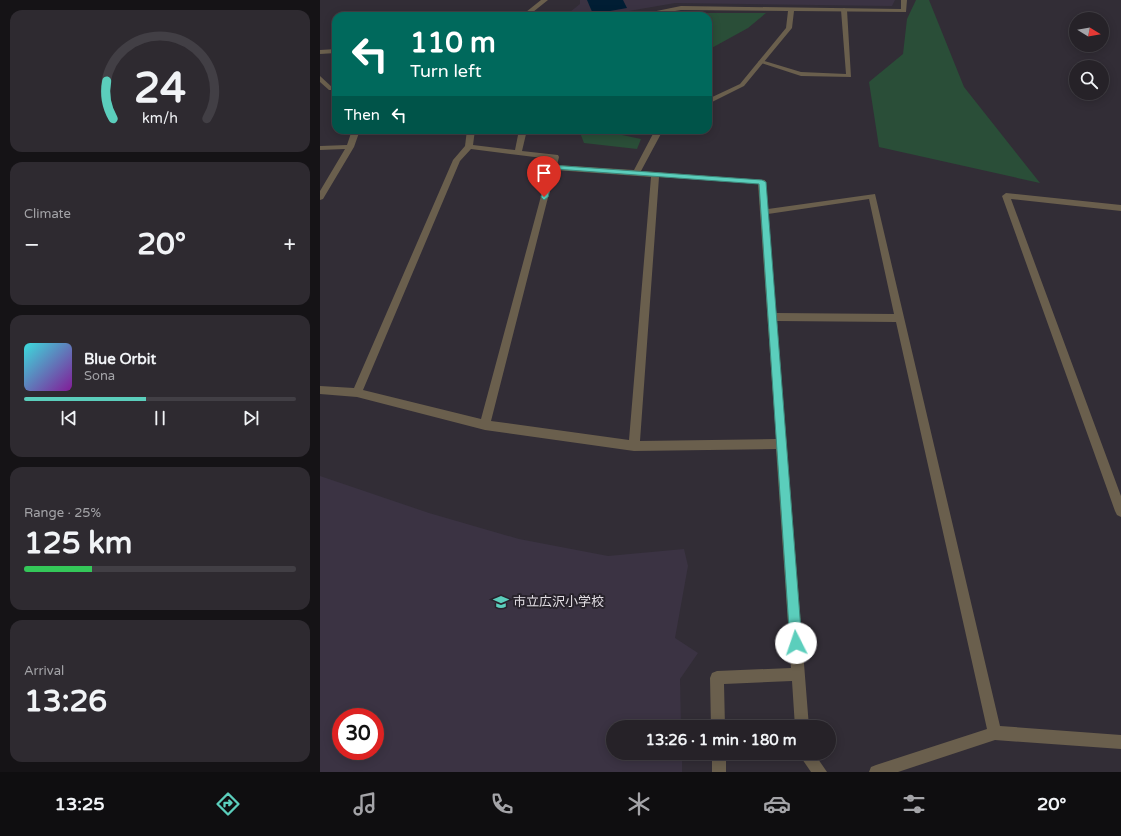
<!DOCTYPE html>
<meta charset="utf-8">
<style>
:root{--surface:#262228;--page:#2e2a30;--text:#f1f3f6;--muted:#a4a4a8;--line:#423f45;--accent:#5bcebc}
body{margin:0;font-family:"Varela Round","Noto Sans JP",sans-serif;background:var(--page);color:var(--text);height:100vh;display:flex;flex-direction:column;font-size:15px;white-space:nowrap}
*{box-sizing:border-box;margin:0}
p{font-size:13px;color:var(--muted)}
.icon{flex:none;width:22px;height:22px;fill:none;stroke:currentColor;stroke-width:2;stroke-linecap:round;stroke-linejoin:round}
.map{position:relative;flex:1;overflow:hidden}
.sheet{display:flex;flex-direction:column;gap:10px;padding:10px;background:#151316;width:320px}
.sheet>*{flex:none}
.guide{position:absolute;left:12px;top:12px;width:380px;height:122px;border-radius:12px;box-shadow:0 2px 10px #0003,0 0 0 1px var(--line);background:#00695c;color:#fff;overflow:hidden}
.needle{width:26px;rotate:101deg}
.fabs{position:absolute;left:749px;top:12px;display:grid;gap:8px}
.fabs a{display:grid;place-items:center;width:40px;height:40px;border-radius:50%;background:var(--surface);box-shadow:0 2px 10px #0003,0 0 0 1px var(--line);font-size:20px}
.speed{position:absolute;left:12px;top:708px;display:flex;gap:8px;font-size:20px;font-weight:700;text-align:center}
.speed>*{display:grid;place-content:center;width:52px;height:52px;border-radius:50%;background:var(--surface);box-shadow:0 2px 10px #0003,0 0 0 1px var(--line);line-height:1}
.speed .limit{border:6px solid #d22;background:#fff;color:#111}
.pin{position:absolute;display:grid;place-items:center;width:34px;height:34px;color:#fff;margin:-41px -17px;border-radius:50% 50% 50% 0;rotate:-45deg;box-shadow:0 0 4px #0007}
.pin .icon{rotate:45deg}
.me{position:absolute;width:44px;margin:-22px;rotate:356deg;stroke-linejoin:round;filter:drop-shadow(0 0 3px #0008)}
.turn{display:flex;align-items:center;gap:14px;height:84px;padding:0 12px;font-size:18px}
.turn .icon{width:52px;height:52px;stroke-width:2.5}
.turn b{display:block;font-size:28px;line-height:34px}
.then{display:flex;align-items:center;height:38px;padding:0 12px;background:#0003;gap:8px;font-size:15px}
.big{font-size:30px;font-weight:700;line-height:1.1}
.sheet .tile{flex:1;display:flex;flex-direction:column;justify-content:center;gap:6px;min-width:0;padding:0 14px;border-radius:12px;background:var(--page)}
.sheet .dial{align-items:center;gap:0}
.dial svg{height:104px;overflow:visible;fill:none;stroke:var(--line);stroke-width:7;stroke-linecap:round;text-anchor:middle}
.dial text{fill:var(--text);stroke:none}
.song{display:flex;align-items:center;gap:12px}
.cover{width:48px;height:48px;border-radius:6px;background:linear-gradient(135deg,hsl(180 70% 55%),hsl(290 70% 35%))}
.played{height:4px;border-radius:2px;background:linear-gradient(90deg,var(--accent) 45%,var(--line) 45%)}
.keys{display:flex;justify-content:space-around;direction:ltr}
.heat{display:flex;justify-content:space-between;align-items:center;font-size:22px;direction:ltr}
.charge{height:6px;border-radius:3px;background:linear-gradient(90deg,#34c759 25%,var(--line) 0)}
.trip{position:absolute;left:286px;top:720px;width:230px;height:40px;border-radius:20px;background:var(--surface);box-shadow:0 2px 10px #0003,0 0 0 1px var(--line);font-weight:700;line-height:40px;text-align:center}
.tab-bar{display:flex;height:64px;justify-content:space-around;align-items:center;background:#0f0e10;color:var(--muted)}
.tab-bar .icon{width:28px;height:28px}
.tab-bar .active{color:var(--accent)}
.tab-bar b{font-size:18px;color:var(--text)}
main{display:flex;flex:1;min-height:0}
.map>svg:first-child{display:block}
.education{fill:#3b3343;fill-rule:evenodd}
.green{fill:#2a4e38}
.water{fill:#011e34}
.lines{fill:none;stroke-linecap:round;stroke-linejoin:round}
.lane{fill:#6a5f4d;fill-rule:evenodd}
.street{fill:#6a5f4d;fill-rule:evenodd}
.route{fill:#5bcebc;stroke:#3b867a}
.labels{text-anchor:middle;dominant-baseline:central;stroke-width:4;stroke-linejoin:round;paint-order:stroke}
.near-poi-label{font-size:13px;fill:#e0dce2;stroke:#28232c;text-anchor:start}
</style>
<main>
<section class="sheet">
<div class="tile dial"><svg viewBox="0 0 100 80">
<path d="M14 69A42 42 0 1 1 86 69"/>
<path d="M14 69A42 42 0 0 1 9 40" stroke="#5bcebc"/>
<text x="50" y="56" font-size="32" font-weight="700">24</text>
<text x="50" y="72" font-size="11">km/h</text>
</svg></div>
<div class="tile"><p>Climate</p>
<div class="heat"><a>−</a><b class="big">20°</b><a>+</a></div>
</div>
<div class="tile">
<div class="song"><i class="cover"></i><div><b>Blue Orbit</b><p>Sona</p></div></div>
<div class="played"></div>
<div class="keys"><svg class="icon" aria-label="previous" viewBox="0 0 24 24"><path d="M18 5L8 12l10 7zM5 5v14"/></svg><svg class="icon" aria-label="pause" viewBox="0 0 24 24"><path d="M8 5v14M16 5v14"/></svg><svg class="icon" aria-label="next" viewBox="0 0 24 24"><path d="M6 5l10 7-10 7zM19 5v14"/></svg></div>
</div>
<div class="tile"><p>Range · 25%</p><b class="big">125 km</b><div class="charge"></div></div>
<div class="tile"><p>Arrival</p><b class="big">13:26</b></div>
</section>
<div class="map">
<svg width="801" height="772" viewBox="0 0 801 772">
<rect width="100%" height="100%" fill="#322d36"/>
<g class="education">
<path d="M260,0H575L572,6L355,3L280,16H245L260,4Z"/>
<path d="M0,476L109,513L199,539L288,556L364,549L368,566L355,638L378,653L360,679L361,727H293V753H362V772H0ZM21,717H55V751H21Z"/>
</g>
<g class="green">
<path d="M596,0H609L644,87L720,183L559,147L549,82L583,54L587,19Z"/>
<path d="M356,13H446L428,28L388,50V16H341Z"/>
<path d="M259,130H300L302,135L321,139L317,149L264,143Z"/>
</g>
<path class="water" d="M267,0H303L307,8L273,14Z"/>
<g class="lines">
<path class="lane" d="M524,8L527,10L531,77L481,76L438,62L441,60L481,72L526,74L521,10Z"/>
<g class="street">
<path d="M221,0H228L208,16H201Z"/>
<path d="M581,0H587L586,12L474,11L472,28L424,86L388,104V99L420,84L466,28L468,11L361,10L325,16H312L361,6L581,9Z"/>
<path d="M16,49V53L0,54V50Z"/>
<path d="M0,76L13,88V90H9L0,82Z"/>
<path d="M32,130H40L34,147L3,199L0,200V191L25,149L0,150V146L27,145Z"/>
<path d="M147,130H155L153,145L195,150L199,130H207L202,151L238,155L239,157L237,165L314,170L335,130H343L321,171L445,180L448,209L555,194L680,726L801,735V749L675,740L578,772H549L551,767L556,765L667,729L576,322L457,321L489,727H475L472,681L404,684L405,727H391L390,678L392,673L397,671L471,668L456,449L314,451L165,430L37,397L0,394V386L34,388L133,160L145,146ZM151,149L231,159L161,419L43,390L140,161ZM235,170L331,177L309,440L171,421ZM339,177L438,184L456,439L320,441ZM549,199L574,314L456,313L448,214Z"/>
<path d="M686,193L801,205V211L691,199L801,496V517L797,515L795,511L682,196Z"/>
<rect x="392" y="753" width="14" height="19"/>
<path d="M478,753H494L507,772H491Z"/>
</g>
</g>
<path class="route" d="M230,165L442,180L446,182L482,643L480,648L476,649L472,648L470,643L439,184L235,169L228,197L224,200L221,197Z"/>
<defs>
<g id="school-bare" transform="scale(1.2)"><path d="M0-5L7-2L0 1L-7-2ZM-4 1L0 2.5L4 1V4Q0 6-4 4Z" fill="#5bcebc" stroke="#28232c" stroke-width="2.5" paint-order="stroke"/></g>
</defs>
<g fill-rule="evenodd">
<use href="#school-bare" x="181" y="602"/>
</g>
<g class="labels">
<g class="near-poi-label">
<text x="193" y="602">市立広沢小学校</text>
</g>
</g>
</svg>
<div class="fabs">
<a><svg class="needle" viewBox="-14 -14 28 28"><path d="M0-13l5 13h-10z" fill="#e53935"/><path d="M0 13l5-13h-10z" fill="#a4a4a8"/></svg></a>
<a><svg class="icon" aria-label="search" viewBox="0 0 24 24"><circle cx="10" cy="10" r="6"/><path d="M15 15l6 6"/></svg></a>
</div>
<div class="speed"><div class="limit">30</div></div>
<div class="pin" style="left:224px;top:197px;background:#d93025"><svg class="icon" aria-label="arrive" viewBox="0 0 24 24"><path d="M6 21V4h12l-3 4 3 4H6"/></svg></div>
<svg class="me" style="left:476px;top:643px" viewBox="-20 -20 40 40"><circle r="19" fill="#fff"/><path d="M0-13L10 11 0 6-10 11z" fill="#5bcebc"/></svg>
<div class="trip">13:26 · 1 min · 180 m</div>
<div class="guide">
<div class="turn"><svg class="icon" aria-label="left" viewBox="0 0 24 24"><path d="M17 20v-9H6M10 6l-5 5 5 5"/></svg><div><b>110 m</b>Turn left</div></div>
<div class="then">Then<svg class="icon" aria-label="left" viewBox="0 0 24 24"><path d="M17 20v-9H6M10 6l-5 5 5 5"/></svg></div>
</div>
</div>
</main>
<nav class="tab-bar">
<b>13:25</b>
<svg class="icon active" aria-label="directions" viewBox="0 0 24 24"><path d="M12 3l9 9-9 9-9-9zM9 14v-3h6M13 9l2 2-2 2"/></svg>
<svg class="icon" aria-label="music" viewBox="0 0 24 24"><path d="M9 18V5l10-2v13"/><circle cx="6" cy="18" r="3"/><circle cx="16" cy="16" r="3"/></svg>
<svg class="icon" aria-label="phone" viewBox="0 0 24 24"><path d="M5 4h4l2 5-3 2q2 4 5 5l2-3 5 2v4C11 20 4 13 5 4z"/></svg>
<svg class="icon" aria-label="climate" viewBox="0 0 24 24"><path d="M12 3v18M4 7l16 10M4 17L20 7"/></svg>
<svg class="icon" aria-label="car" viewBox="0 0 24 24"><path d="M5 17H2v-5l4-1 3-4h7l3 4 3 1v5h-3M9 17h6M6 11h13"/><circle cx="7" cy="17" r="2"/><circle cx="17" cy="17" r="2"/></svg>
<svg class="icon" aria-label="filters" viewBox="0 0 24 24"><path d="M4 7h16M4 17h16"/><circle cx="9" cy="7" r="2"/><circle cx="15" cy="17" r="2"/></svg>
<b>20°</b>
</nav>
